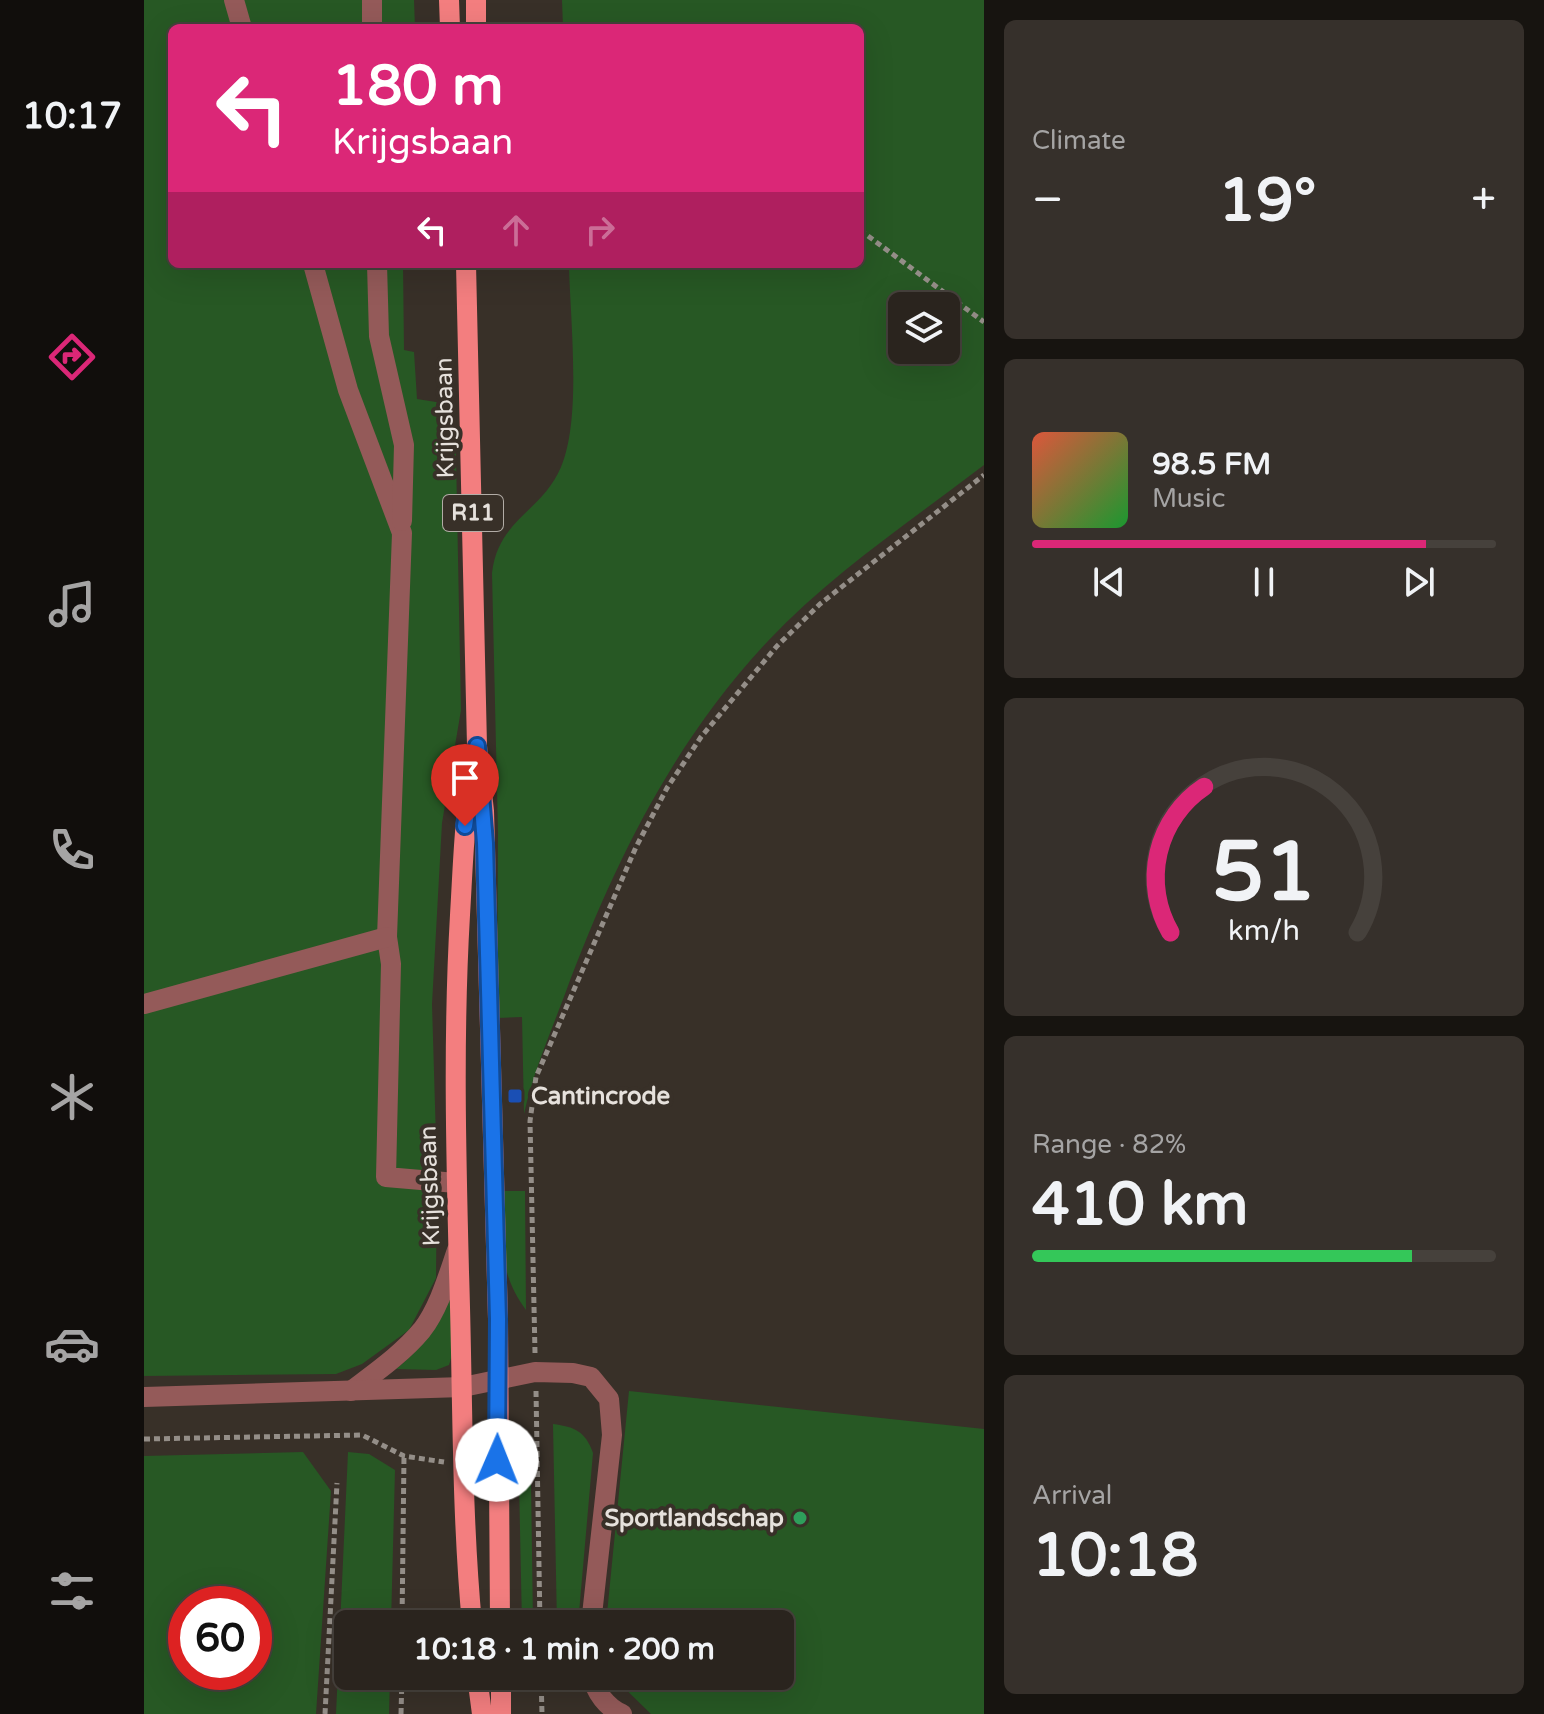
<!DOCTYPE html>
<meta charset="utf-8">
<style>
:root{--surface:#2a241e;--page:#36302b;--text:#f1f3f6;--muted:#a5a4a4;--line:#46413c;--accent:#db2777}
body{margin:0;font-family:"Varela Round",sans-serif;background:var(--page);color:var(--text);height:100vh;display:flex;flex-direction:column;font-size:30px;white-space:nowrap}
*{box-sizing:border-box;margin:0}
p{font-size:26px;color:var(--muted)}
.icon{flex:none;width:44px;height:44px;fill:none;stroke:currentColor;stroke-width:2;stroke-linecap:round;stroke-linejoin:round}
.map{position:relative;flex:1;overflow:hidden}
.sheet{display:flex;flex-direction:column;gap:20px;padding:20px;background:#171410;width:560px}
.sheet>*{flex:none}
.banner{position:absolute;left:24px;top:24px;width:696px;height:244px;border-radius:12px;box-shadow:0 8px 32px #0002,0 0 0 2px var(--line);background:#db2777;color:#fff;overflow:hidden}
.tools{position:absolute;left:744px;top:292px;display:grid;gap:16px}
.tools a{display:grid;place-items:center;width:72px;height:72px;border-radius:12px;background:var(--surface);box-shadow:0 8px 32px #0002,0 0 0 2px var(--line);font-size:40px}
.speed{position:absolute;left:24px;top:1586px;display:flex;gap:16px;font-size:40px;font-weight:700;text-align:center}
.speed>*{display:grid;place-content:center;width:104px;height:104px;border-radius:50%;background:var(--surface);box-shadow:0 8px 32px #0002,0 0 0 2px var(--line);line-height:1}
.speed .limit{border:12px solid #d22;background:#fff;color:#111}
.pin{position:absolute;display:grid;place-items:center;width:68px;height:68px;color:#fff;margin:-82px -34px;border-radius:50% 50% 50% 0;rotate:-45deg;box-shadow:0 0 8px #0007}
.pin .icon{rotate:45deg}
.me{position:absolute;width:88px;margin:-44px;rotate:1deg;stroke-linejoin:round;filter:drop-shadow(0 0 6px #0008)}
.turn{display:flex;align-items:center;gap:28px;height:168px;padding:0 32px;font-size:36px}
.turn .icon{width:104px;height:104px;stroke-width:2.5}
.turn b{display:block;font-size:56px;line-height:68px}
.lanes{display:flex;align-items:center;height:76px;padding:0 32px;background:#0003;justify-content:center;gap:40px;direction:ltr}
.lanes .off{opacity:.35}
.big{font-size:60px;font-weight:800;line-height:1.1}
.sheet .tile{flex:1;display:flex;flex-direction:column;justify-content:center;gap:12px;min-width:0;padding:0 28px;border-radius:12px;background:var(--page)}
.sheet .dial{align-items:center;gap:0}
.dial svg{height:208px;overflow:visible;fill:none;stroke:var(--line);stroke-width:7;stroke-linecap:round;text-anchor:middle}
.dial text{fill:var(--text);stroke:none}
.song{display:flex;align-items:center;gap:24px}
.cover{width:96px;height:96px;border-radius:12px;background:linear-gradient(135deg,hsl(10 70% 55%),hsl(130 70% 35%))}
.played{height:8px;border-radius:4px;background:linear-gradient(90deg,var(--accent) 85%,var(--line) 85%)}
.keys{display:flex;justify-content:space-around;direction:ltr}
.heat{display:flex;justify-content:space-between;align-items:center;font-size:44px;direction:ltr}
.charge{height:12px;border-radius:6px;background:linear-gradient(90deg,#34c759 82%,var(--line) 0)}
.trip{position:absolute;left:190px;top:1610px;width:460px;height:80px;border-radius:12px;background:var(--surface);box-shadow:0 8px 32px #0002,0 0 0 2px var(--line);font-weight:800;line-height:80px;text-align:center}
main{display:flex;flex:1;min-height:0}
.menu{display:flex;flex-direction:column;width:144px;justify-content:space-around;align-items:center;background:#110e0c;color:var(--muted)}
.menu .icon{width:56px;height:56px}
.menu .current{color:var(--accent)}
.menu b{font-size:36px;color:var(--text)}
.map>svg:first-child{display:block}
.green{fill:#275824;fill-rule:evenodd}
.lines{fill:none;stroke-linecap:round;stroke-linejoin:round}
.path{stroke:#948e88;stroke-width:5;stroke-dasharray:6 4;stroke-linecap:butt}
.minor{stroke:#945a59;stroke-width:20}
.major{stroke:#f37e7f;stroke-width:20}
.route-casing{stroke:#114b97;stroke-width:20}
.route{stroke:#1a73e8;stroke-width:14}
.transit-dot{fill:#1a4fb4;stroke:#383028;stroke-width:3}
.leisure-dot{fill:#2e9e5b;stroke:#383028;stroke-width:3}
.labels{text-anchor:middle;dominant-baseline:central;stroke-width:8;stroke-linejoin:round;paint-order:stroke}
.shield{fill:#383028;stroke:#b2aca6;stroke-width:2}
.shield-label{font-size:22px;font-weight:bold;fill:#e6e1dc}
.street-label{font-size:24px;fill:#e6e1dc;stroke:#383028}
.poi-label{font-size:24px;font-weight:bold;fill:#e6e1dc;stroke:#383028;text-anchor:start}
</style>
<main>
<nav class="menu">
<b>10:17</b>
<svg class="icon current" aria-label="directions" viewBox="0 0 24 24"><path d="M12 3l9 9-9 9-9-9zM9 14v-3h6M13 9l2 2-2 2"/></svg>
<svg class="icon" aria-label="music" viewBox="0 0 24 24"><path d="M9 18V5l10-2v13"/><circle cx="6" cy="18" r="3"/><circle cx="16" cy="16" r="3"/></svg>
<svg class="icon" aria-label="phone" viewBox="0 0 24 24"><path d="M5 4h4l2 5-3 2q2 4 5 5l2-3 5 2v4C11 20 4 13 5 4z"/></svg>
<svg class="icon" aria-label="climate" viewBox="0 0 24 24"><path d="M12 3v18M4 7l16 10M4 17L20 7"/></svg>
<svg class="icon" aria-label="car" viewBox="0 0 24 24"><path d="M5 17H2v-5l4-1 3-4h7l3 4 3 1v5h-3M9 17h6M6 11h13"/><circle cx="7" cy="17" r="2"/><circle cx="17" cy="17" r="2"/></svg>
<svg class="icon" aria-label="filters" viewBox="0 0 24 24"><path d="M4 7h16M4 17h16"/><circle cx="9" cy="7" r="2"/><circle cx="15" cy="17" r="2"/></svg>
</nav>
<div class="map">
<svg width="840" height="1714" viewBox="0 0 840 1714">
<rect width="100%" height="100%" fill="#383028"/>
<g class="green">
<path d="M0,0H270L271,28H28V264H259L260,350L270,352L273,399L311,405L317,710L298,823L288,1004L293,1173L292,1278L265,1330L218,1364L192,1374L0,1376Z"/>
<path d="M418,0H840V465C767,521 687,574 624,641C529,742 469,865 421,994C406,1034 389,1073 380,1114L378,1017L353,1018L354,833L348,573C354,519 398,512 417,467C438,418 426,319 425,264H716V28H419ZM758,306H802V350H758Z"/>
<path d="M357,1191H381L382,1310C353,1271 358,1237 357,1191Z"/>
<path d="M304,1301H307L308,1355L305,1365L292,1370L252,1369C276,1350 293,1329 304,1301Z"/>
<path d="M485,1391L840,1429V1714H507L468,1676H636V1624H462Z"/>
<path d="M409,1424C431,1427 441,1431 449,1453L434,1624H413Z"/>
<path d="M159,1452L187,1491L172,1714H0V1456ZM42,1604H110V1672H42Z"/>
<path d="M204,1452L225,1454L251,1470L247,1624H204V1676H246L245,1714H192Z"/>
<path d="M375,1481L387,1482L389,1624H378Z"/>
</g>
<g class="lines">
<g class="path">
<path d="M716,230L840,322"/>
<path d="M391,1353L386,1121L392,1077L492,847L523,788L557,737L633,646L676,604L840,475"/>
<path d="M392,1391L396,1624"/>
<path d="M0,1439L218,1435L260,1456L300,1462"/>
<path d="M258,1624L260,1456"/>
<path d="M397,1676L398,1714"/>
<path d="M181,1714L193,1483"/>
<path d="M257,1714L258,1676"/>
</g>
<g class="minor">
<path d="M90,0L98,28"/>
<path d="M228,0V28"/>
<path d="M169,264L204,390L258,533L243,937L247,964L242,1177L312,1183"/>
<path d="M233,264L235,336L260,445L258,521"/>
<path d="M0,1004L243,937"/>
<path d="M207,1391C232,1372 258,1354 278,1330C295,1308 304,1276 313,1250"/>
<path d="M0,1397L319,1387L391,1372L429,1373L447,1377L465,1399L468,1435L447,1624"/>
<path d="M449,1676C450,1692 464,1708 478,1714"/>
</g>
<g class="major">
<path d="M305,0L306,28"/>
<path d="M332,0V28"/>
<path d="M322,264L333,746L340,811L354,1319L356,1624"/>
<path d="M328,1624C317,1507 319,1390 315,1272C312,1153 309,1035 316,915C319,866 320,818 329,770"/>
<path d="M333,1676L338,1714"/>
<path d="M357,1676V1714"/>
</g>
</g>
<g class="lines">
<g class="route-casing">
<path id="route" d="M321,826L333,746L341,843L354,1319L353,1460"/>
</g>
<use href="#route" class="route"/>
</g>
<rect class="transit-dot" x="363" y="1088" width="16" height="16" rx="4"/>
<circle class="leisure-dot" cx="656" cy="1518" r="8"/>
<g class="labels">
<rect class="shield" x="299" y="495" width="60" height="36" rx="6"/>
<g class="shield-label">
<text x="329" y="513">R11</text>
</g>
<g class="street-label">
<text transform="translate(301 418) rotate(-91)">Krijgsbaan</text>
<text transform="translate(286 1186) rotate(-92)">Krijgsbaan</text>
</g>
<g class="poi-label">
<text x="387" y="1096">Cantincrode</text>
<text x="640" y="1518" text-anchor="end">Sportlandschap</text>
</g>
</g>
</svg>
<div class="tools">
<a><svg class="icon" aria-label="layers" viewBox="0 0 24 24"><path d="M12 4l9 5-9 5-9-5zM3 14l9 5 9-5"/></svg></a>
</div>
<div class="speed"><div class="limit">60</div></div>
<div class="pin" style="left:321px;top:826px;background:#d93025"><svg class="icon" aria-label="arrive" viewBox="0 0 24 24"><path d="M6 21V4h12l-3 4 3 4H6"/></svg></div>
<svg class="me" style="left:353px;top:1460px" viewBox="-20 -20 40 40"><circle r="19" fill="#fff"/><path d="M0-13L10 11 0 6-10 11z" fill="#1a73e8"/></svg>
<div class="trip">10:18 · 1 min · 200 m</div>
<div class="banner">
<div class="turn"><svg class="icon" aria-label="left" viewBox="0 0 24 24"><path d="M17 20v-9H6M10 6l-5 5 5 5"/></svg><div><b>180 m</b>Krijgsbaan</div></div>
<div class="lanes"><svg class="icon" aria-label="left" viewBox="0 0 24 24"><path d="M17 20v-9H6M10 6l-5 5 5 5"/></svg><svg class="icon off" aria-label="ahead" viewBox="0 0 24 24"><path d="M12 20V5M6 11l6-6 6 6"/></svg><svg class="icon off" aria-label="right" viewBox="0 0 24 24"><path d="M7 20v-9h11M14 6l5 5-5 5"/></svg></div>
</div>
</div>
<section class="sheet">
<div class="tile"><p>Climate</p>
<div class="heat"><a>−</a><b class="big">19°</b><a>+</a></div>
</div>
<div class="tile">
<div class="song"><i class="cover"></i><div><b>98.5 FM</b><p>Music</p></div></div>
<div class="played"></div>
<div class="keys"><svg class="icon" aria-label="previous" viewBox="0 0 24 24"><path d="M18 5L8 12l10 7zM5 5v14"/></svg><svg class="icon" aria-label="pause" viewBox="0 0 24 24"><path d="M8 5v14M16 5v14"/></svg><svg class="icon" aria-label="next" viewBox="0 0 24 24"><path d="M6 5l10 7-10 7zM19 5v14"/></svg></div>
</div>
<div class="tile dial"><svg viewBox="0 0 100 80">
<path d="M14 69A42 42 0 1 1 86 69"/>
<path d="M14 69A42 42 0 0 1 27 13" stroke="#db2777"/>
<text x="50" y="56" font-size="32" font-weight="700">51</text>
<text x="50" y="72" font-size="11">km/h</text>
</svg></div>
<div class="tile"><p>Range · 82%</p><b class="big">410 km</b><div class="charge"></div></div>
<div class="tile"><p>Arrival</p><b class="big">10:18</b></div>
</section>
</main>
